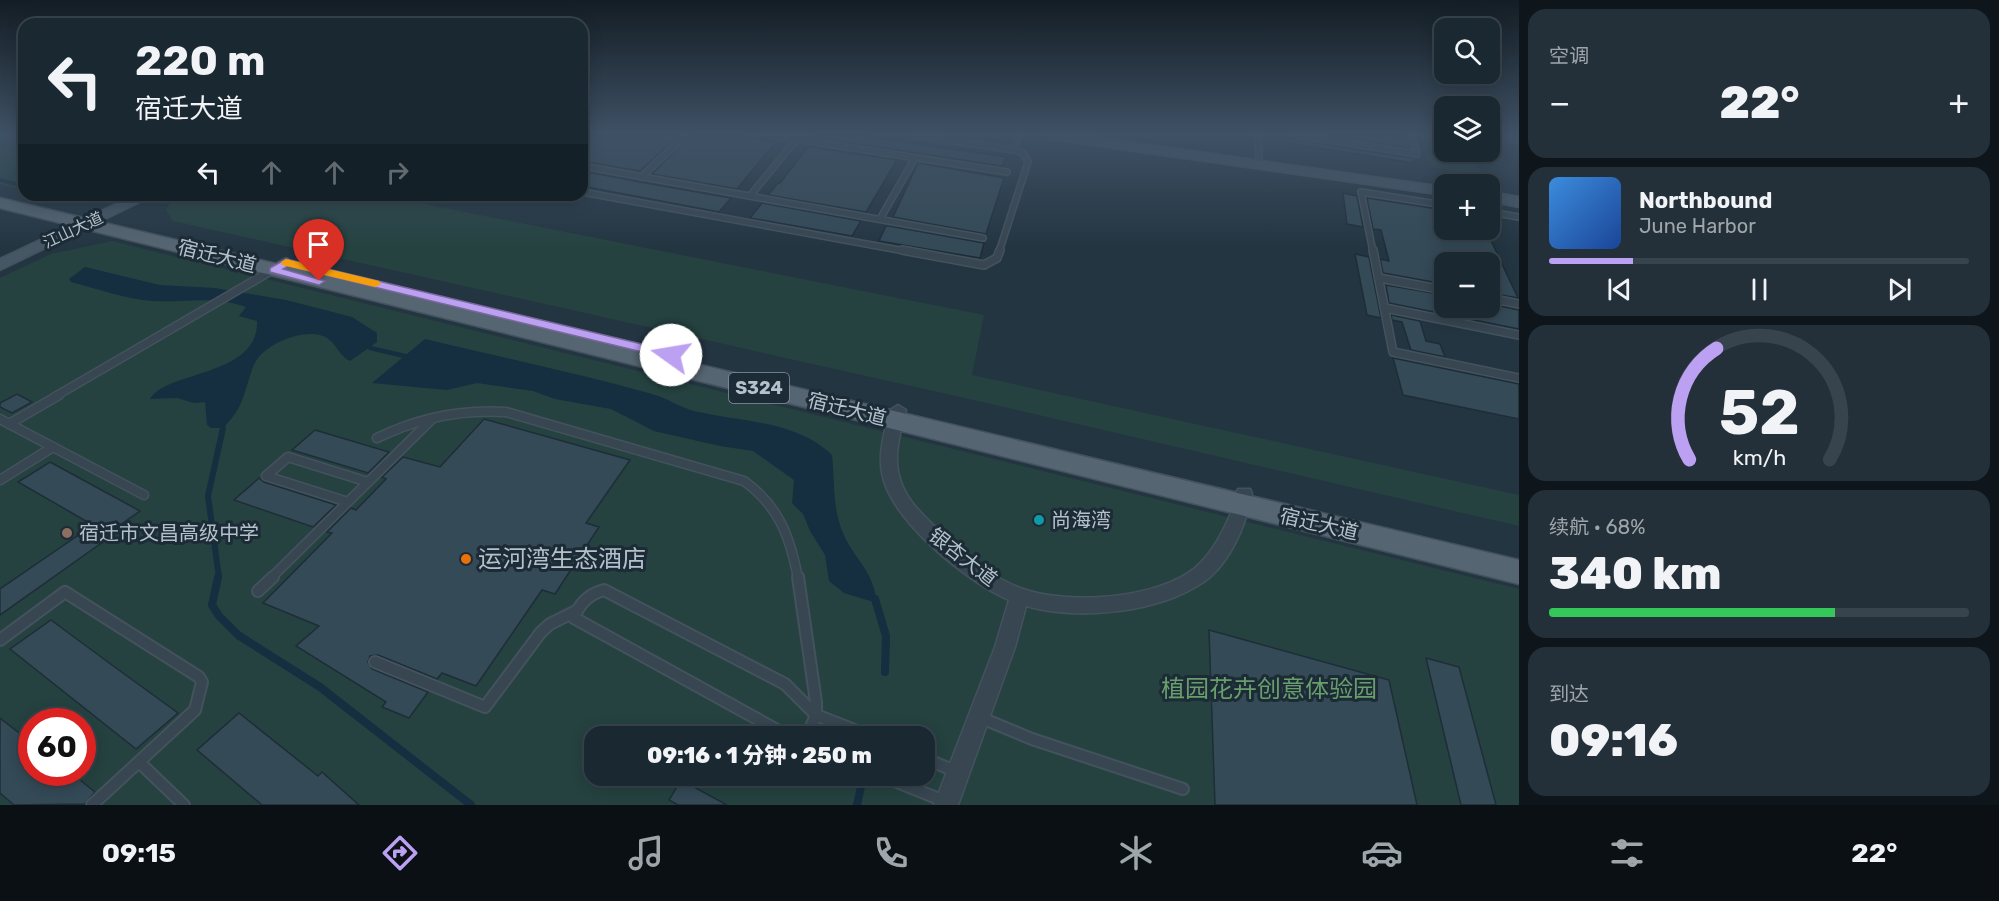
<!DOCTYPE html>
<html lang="zh">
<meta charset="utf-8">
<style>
:root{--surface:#1a2831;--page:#233039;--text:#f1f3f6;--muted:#9fa6ab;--line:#38444d;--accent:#bca0f2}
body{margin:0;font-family:Rubik,"Noto Sans SC",sans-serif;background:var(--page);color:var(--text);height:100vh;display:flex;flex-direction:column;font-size:22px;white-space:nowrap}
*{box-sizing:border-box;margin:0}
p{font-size:20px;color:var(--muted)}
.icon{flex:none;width:33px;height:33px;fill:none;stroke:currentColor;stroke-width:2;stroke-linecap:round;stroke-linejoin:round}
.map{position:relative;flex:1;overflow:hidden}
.side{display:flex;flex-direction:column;gap:9px;padding:9px;background:#0e161b;width:480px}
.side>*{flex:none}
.banner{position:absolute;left:18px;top:18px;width:570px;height:183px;border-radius:18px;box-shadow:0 3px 15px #0003,0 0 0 2px var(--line);background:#1a2831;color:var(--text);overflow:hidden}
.buttons{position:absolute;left:1434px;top:18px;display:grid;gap:12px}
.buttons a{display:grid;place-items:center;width:66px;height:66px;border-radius:12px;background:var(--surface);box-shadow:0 3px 15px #0003,0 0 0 2px var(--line);font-size:30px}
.speed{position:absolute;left:18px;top:708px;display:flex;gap:12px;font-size:30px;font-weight:700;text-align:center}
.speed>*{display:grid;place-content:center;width:78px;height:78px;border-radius:50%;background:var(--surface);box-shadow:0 3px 15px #0003,0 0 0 2px var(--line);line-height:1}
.speed .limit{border:9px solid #d22;background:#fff;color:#111}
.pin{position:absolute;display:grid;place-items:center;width:51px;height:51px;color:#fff;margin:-62px -26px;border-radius:50% 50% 50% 0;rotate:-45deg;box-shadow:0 0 6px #0007}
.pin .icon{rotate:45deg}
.me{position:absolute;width:66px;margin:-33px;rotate:283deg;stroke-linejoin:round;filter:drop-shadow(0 0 4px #0008)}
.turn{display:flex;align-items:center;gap:21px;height:126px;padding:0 18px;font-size:27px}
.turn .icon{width:78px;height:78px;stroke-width:2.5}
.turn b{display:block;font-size:42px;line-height:51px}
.lanes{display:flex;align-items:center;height:57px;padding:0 18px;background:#0003;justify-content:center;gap:30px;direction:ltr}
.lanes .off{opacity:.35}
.big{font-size:45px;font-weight:800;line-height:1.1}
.side .tile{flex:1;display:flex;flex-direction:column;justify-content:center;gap:9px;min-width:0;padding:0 21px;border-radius:18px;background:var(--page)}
.side .dial{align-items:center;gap:0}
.dial svg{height:156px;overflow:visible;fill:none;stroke:var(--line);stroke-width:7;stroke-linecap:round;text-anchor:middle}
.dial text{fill:var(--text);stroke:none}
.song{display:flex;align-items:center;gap:18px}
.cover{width:72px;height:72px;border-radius:9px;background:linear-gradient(135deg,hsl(210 70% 55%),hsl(220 70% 35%))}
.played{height:6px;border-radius:3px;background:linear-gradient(90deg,var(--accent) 20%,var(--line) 20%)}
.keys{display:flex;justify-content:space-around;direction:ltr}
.heat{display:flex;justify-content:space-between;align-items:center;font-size:33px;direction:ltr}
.charge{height:9px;border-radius:4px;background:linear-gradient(90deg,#34c759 68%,var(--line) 0)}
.trip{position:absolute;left:584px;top:726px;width:351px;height:60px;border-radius:18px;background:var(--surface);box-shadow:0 3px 15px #0003,0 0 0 2px var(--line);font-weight:800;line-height:60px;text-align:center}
.tabs{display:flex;height:96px;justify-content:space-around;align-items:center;background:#0a1014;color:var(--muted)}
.tabs .icon{width:42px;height:42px}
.tabs .on{color:var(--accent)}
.tabs b{font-size:27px;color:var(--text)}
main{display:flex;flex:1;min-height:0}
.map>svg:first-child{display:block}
.green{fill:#254240;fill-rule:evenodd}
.water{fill:#152e40}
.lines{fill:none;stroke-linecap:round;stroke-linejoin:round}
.stream-far3{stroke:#152e40;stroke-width:4}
.stream-far2{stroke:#152e40;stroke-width:4.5}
.stream-far1{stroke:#152e40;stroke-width:6}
.stream{stroke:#152e40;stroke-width:8}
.building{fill:#344a57;stroke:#1e2d38;stroke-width:1.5}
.lane-far3-casing{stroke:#43525d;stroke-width:8}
.lane-far2-casing{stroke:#43525d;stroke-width:10}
.lane-far1-casing{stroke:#43525d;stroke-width:11}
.lane-casing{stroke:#43525d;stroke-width:14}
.street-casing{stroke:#43525d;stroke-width:3}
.secondary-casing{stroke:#43525d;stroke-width:3}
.primary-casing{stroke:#43525d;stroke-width:3}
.lane-far3{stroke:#374651;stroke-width:5}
.lane-far2{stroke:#374651;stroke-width:7}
.lane-far1{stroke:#374651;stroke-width:8}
.lane{stroke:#374651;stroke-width:10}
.street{fill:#374651;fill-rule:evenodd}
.secondary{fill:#455664;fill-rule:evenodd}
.primary{fill:#556571;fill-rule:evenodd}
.route{fill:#bca0f2;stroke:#7a689d;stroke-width:1.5}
.slow{fill:#f59e0b}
.culture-dot{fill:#0f9aa8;stroke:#1c2b36;stroke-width:2}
.education-dot{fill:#8d6e63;stroke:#1c2b36;stroke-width:2}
.food-dot{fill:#e8710a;stroke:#1c2b36;stroke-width:2}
.labels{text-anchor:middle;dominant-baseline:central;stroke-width:6;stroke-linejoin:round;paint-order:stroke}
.far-street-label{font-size:16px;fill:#b3c1cb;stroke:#1c2b36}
.shield{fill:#1c2b36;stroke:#86949e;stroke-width:1.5}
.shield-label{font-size:18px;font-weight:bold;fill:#b3c1cb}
.street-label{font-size:20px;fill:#b3c1cb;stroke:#1c2b36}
.poi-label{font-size:20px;fill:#b3c1cb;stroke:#1c2b36;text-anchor:start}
.near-poi-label{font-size:24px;fill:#b3c1cb;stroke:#1c2b36;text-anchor:start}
.near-park-label{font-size:24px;fill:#689e6c;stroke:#1c2b36}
</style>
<main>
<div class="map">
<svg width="1519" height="805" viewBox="0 0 1519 805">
<rect width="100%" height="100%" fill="#233541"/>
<g class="green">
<path d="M1419,135H1444V152H1471L1482,175L1429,167Z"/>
<path d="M0,148L24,155V191L0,184Z"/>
<path d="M180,195H397L399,199L455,210L984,315L972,375L1519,495V526L965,398L173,221L166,210L171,199Z"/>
<path d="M112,241L1519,589V805H0V278L51,254ZM32,722H82V772H32ZM594,736H924V776H594Z"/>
</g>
<g class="water">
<path d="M85,267L160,285L215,288L286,300L352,317L377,333V342L350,361C337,355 337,340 320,335C299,330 261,345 253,367C243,394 245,406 223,428H211L207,425L205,402L194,403L177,398L150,399C168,370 259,377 257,321L239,316L246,307C214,295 185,303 153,301C126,299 98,289 71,282L69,279Z"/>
<path d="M425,339C500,357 577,373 652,394C667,398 679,407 694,411C740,422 796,420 832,455C835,482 832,507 843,533C855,561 873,569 877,603L844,593L829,581L825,555L810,531L803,514L792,503L794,480L753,451L720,446L654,431L611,409L555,399L533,391L477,383L447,390L372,383Z"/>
</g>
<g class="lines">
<path class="stream-far3" d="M0,180L24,186"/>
<path class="stream-far2" d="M370,348L409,357"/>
<path class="stream-far1" d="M219,578L208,496L223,428"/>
<g class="stream">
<path d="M218,577L212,605L219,616L238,635L320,687L471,805"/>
<path d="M875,599L886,636L885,672"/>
<path d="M857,805L862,782"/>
</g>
</g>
<g class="building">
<path d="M587,135H679L640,171L582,161V139Z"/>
<path d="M691,135H732L776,142L737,189L652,174Z"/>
<path d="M821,135H857L1006,157L1002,166L819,138Z"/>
<path d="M1289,135L1294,140L1413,158L1414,163L1288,143Z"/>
<path d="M1328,135H1406L1410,148Z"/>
<path d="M808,147H812L897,160L866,212L768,195L778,183H780Z"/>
<path d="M918,163L1004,178L986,234L893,217Z"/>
<path d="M582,171L640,182L731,198L719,212L582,186Z"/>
<path d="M1343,193L1357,196L1363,227L1347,224Z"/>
<path d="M1367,198L1444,210V230H1486L1518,298L1490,293V262H1444V284L1383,273L1380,259L1389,261L1381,230L1373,229Z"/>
<path d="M762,203L861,221L852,236L750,218Z"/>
<path d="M886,226H889L984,243L980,258L879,241Z"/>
<path d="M1355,254L1369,257L1381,318L1367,315Z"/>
<path d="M1386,285L1444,295V308H1490V304L1519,310V329L1389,303Z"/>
<path d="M1391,315L1420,321L1426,341L1440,344L1445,357L1411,350L1402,322L1392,320Z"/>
<path d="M1393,358L1519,384V419L1403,395Z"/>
<path d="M17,394L32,402L12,413L0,407V403Z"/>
<path d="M484,419L630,460L586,523L599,527L555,594L542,590L476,686L442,673L437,679L378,655L370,656L368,662L372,669L428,692L409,718L382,707L386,702L296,646L319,626L263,603L332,533L327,532L351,508L356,510L386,479L382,477L403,457L440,467Z"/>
<path d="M315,430L389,452L368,473L292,450Z"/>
<path d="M50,462L140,511L104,536L107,539L0,615V589L93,525L18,482Z"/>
<path d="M259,478L264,482L336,505L313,527L234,500Z"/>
<path d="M51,620L116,668L178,713L136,749L10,649Z"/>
<path d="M1209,630L1389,680L1417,805H1215Z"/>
<path d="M1426,658L1459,667L1496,805H1461Z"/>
<path d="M239,713L318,776L322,772L359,805H262L197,750Z"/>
<path d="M0,718L32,743V772H70L95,792L85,804L14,805L0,793Z"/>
<path d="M681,780L727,805H678L669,800Z"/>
</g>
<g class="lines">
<g class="lane-far3-casing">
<g id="lane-far3">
<path d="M769,135L1007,172"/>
<path d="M913,135L1014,150L1019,135"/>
<path d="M1258,135L1259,160"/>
<path d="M1295,135L1417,154L1411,135"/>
<path d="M1500,135L1502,138L1519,141"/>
<path d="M582,166L983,238"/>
<path d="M641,177L686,135"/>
<path d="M582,192L910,252"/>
<path d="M750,196L799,136"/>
<path d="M1490,212L1519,217"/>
<path d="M880,219L915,158"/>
<path d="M999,252L1028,162L1023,153L1014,150"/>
<path d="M1373,252L1361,192L1444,205"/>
</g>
</g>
<g class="lane-far2-casing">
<g id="lane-far2">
<path d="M902,250L984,265L997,258L1000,250"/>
<path d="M1373,250L1393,352L1519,378"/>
<path d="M1379,278L1444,290"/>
<path d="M1490,298L1519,304"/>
<path d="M1385,308L1519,335"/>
<path d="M56,396L286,262"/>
</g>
</g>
<g class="lane-far1-casing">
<g id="lane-far1">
<path d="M0,419L144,495"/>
<path d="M9,424L59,395"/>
<path d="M377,438C418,418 460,409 506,412L744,481C779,506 790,537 798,578"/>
<path d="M0,480L53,447"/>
<path d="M348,502L266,476L288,457L368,482"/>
<path d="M271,578L432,419"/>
</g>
</g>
<g class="lane-casing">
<g id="lane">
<path d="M798,577L816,702V715L807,736"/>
<path d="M258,591L273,577"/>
<path d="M0,640L65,592L199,677L202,682L195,710L92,805"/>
<path d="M375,662L485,707L541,632L550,624L576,611"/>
<path d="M979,717L1032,739L1183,789"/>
<path d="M788,736L574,618C579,604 589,594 604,590L785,684L816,715L870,736"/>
<path d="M924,758L957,772"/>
<path d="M139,762L184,805"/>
<path d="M882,776L944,801"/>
</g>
</g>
<g class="street-casing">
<path id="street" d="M898,405L906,410C900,433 892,459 901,482C908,503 928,520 944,535C967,555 993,579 1023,589C1068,605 1157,599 1195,568C1211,554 1222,534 1230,515C1233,506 1234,496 1238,489H1250L1252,493C1247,523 1230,563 1205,581C1159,613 1079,621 1026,606L1015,647L958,805H934L995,647L1009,600C967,582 890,520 882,473C878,452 885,430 890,410Z"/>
</g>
<g class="secondary-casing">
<g id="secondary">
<path d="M1044,135H1080L1444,187V195L1050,139Z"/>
<path d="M1490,192L1519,197V207L1490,201Z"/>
<path d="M135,195H154L0,270V259Z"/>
</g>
</g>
<g class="primary-casing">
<path id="primary" d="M0,198L1519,560V584L0,208Z"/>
</g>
<use href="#lane-far3" class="lane-far3"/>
<use href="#lane-far2" class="lane-far2"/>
<use href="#lane-far1" class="lane-far1"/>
<use href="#lane" class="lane"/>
<use href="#street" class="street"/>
<use href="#secondary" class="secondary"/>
<use href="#primary" class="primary"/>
</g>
<linearGradient id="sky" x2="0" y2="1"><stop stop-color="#131d24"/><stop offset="0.54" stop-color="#3f5165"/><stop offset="1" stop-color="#3f5165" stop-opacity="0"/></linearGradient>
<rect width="1519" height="248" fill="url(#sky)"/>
<path class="route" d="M286,259L671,351L677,355L671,359L288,266L283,269L325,281L319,285L270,272V268Z"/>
<path class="slow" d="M286,259L379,281L381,284L375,287L282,265L281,262Z"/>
<circle class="culture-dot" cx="1039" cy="520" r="6"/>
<circle class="education-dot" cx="67" cy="533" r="6"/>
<circle class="food-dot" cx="466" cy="559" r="6"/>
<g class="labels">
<g class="far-street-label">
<text transform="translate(73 230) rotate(-25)">江山大道</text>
</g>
<rect class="shield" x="729" y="373" width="60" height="30" rx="4.5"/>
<g class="shield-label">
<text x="759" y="388">S324</text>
</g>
<g class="street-label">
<text transform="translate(217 256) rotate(14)">宿迁大道</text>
<text transform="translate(847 409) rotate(14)">宿迁大道</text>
<text transform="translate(1319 524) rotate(13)">宿迁大道</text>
<text transform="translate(963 557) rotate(38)">银杏大道</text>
</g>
<g class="poi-label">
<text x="1051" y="520">尚海湾</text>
<text x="79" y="533">宿迁市文昌高级中学</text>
</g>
<g class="near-poi-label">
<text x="478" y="559">运河湾生态酒店</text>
</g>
<g class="near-park-label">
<text x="1269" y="689">植园花卉创意体验园</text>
</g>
</g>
</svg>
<div class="buttons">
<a><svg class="icon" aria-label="search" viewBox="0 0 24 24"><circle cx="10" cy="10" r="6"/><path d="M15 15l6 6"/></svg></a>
<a><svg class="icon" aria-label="layers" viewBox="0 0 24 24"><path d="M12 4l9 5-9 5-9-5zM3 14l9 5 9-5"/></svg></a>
<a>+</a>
<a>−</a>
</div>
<div class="speed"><div class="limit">60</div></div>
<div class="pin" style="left:319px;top:281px;background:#d93025"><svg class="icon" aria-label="arrive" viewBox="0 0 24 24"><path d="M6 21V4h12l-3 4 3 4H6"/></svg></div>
<svg class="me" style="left:671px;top:355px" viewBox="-20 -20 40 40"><circle r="19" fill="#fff"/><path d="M0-13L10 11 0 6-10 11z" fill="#bca0f2"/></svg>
<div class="trip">09:16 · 1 分钟 · 250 m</div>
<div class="banner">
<div class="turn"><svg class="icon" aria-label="left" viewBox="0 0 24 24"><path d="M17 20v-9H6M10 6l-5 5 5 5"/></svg><div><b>220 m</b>宿迁大道</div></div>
<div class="lanes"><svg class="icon" aria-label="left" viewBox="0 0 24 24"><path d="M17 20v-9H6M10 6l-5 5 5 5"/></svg><svg class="icon off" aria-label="ahead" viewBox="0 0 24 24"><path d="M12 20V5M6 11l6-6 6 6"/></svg><svg class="icon off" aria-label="ahead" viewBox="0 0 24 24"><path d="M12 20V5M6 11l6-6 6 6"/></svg><svg class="icon off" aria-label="right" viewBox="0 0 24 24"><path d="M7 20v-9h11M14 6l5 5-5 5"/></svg></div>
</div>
</div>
<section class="side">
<div class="tile"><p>空调</p>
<div class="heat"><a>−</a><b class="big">22°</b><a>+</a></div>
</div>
<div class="tile">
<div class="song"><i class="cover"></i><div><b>Northbound</b><p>June Harbor</p></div></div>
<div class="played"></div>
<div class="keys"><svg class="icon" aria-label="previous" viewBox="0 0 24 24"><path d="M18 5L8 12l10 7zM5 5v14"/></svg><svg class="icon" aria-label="pause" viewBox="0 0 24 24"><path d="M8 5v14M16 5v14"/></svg><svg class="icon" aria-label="next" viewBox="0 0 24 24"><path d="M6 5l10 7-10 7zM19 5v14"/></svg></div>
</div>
<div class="tile dial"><svg viewBox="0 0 100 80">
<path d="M14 69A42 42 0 1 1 86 69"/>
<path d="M14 69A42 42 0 0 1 28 12" stroke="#bca0f2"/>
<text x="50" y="56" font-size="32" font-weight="700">52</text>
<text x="50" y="72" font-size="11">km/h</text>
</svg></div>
<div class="tile"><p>续航 · 68%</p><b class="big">340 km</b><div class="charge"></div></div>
<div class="tile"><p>到达</p><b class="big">09:16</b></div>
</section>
</main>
<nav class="tabs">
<b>09:15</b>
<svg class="icon on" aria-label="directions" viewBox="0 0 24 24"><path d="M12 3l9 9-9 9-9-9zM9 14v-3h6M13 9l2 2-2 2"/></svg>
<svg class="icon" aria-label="music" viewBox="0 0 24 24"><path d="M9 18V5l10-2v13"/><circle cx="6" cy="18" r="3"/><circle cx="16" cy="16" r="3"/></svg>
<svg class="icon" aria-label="phone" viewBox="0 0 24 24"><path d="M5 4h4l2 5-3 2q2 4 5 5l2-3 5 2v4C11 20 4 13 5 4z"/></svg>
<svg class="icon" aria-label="climate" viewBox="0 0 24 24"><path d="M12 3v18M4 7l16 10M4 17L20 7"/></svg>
<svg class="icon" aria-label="car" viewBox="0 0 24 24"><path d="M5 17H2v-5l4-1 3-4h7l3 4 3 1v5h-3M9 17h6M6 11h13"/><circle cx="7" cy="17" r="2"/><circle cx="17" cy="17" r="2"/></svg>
<svg class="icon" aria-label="filters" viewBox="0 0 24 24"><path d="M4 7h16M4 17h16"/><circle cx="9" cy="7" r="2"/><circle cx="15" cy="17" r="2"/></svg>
<b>22°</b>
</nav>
